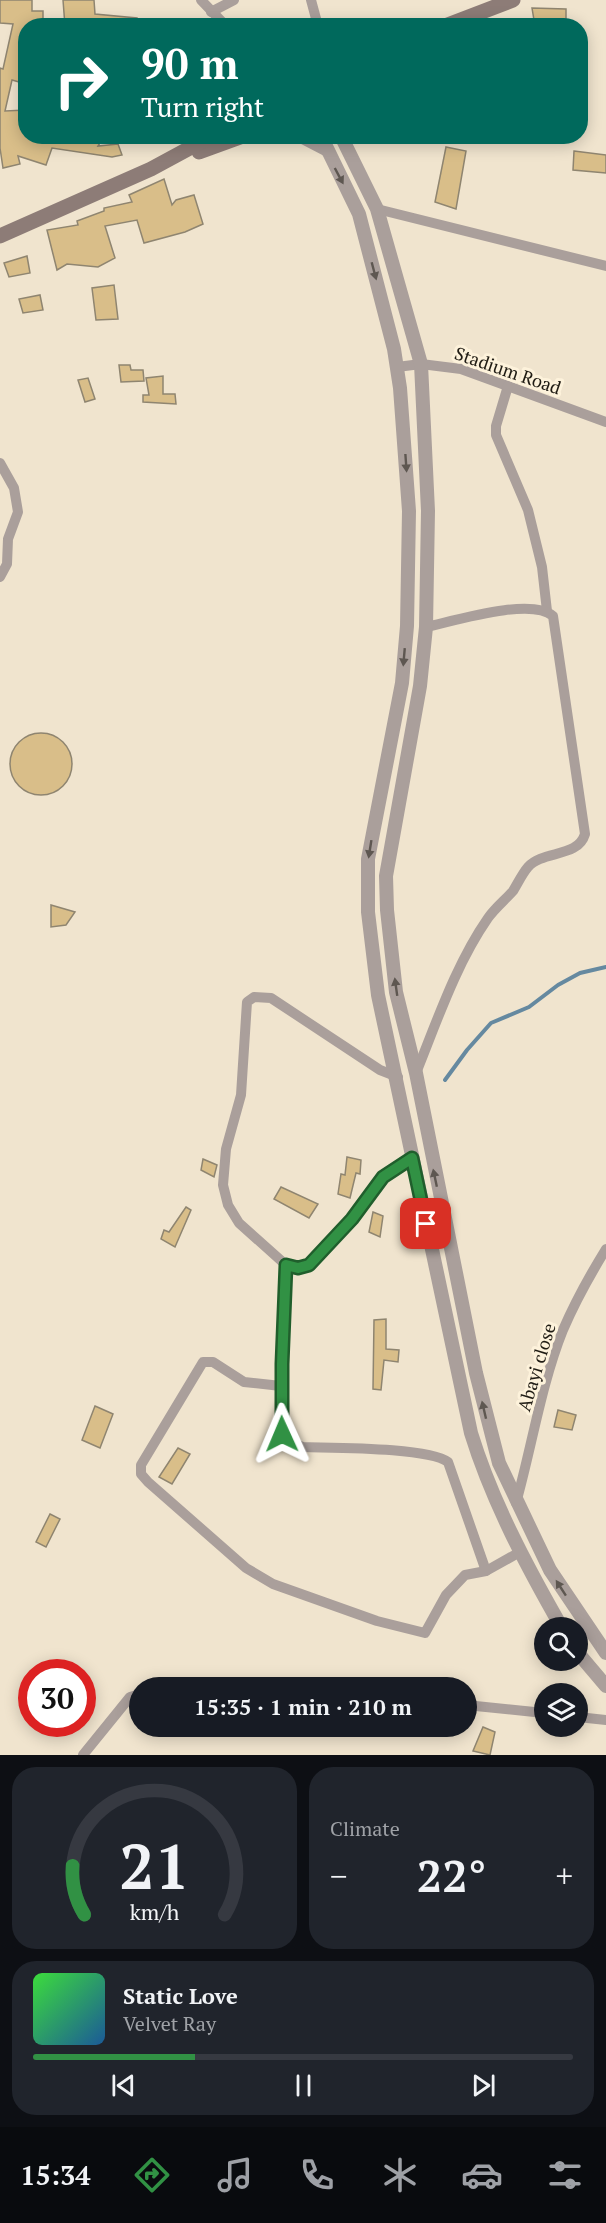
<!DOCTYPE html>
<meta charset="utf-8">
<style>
:root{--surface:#171b24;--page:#20242c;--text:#f1f3f6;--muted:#9ea1a6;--line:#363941;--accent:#319144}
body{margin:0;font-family:"PT Serif",serif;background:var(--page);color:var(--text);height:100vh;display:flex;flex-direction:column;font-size:22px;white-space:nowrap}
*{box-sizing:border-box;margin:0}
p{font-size:20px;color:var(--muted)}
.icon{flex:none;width:33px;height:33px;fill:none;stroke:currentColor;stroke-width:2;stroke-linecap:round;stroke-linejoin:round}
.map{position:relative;height:1755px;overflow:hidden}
.details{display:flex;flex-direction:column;gap:12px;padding:12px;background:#0d0f14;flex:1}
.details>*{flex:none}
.top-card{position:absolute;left:18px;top:18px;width:570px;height:126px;border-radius:24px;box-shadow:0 3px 15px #0003;background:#00695c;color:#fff;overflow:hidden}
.buttons{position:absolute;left:534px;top:1617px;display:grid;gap:12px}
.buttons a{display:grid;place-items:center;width:54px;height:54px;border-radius:50%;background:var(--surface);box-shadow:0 3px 15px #0003;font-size:30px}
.speed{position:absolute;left:18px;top:1659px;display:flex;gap:12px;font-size:30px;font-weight:700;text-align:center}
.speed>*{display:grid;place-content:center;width:78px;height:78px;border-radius:50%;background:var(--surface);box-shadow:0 3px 15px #0003;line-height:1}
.speed .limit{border:9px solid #d22;background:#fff;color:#111}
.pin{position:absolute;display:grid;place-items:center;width:51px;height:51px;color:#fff;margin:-26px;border-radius:12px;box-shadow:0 3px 9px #0006}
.me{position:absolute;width:66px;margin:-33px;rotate:359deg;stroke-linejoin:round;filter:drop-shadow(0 0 4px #0008)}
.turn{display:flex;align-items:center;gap:21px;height:126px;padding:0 24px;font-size:27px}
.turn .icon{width:78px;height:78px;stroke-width:2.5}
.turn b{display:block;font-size:42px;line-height:51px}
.big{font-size:45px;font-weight:800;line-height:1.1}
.details .widget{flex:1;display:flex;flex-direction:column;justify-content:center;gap:9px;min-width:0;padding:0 21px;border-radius:24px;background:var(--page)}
.details .dial{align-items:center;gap:0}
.dial svg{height:156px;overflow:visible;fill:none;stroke:var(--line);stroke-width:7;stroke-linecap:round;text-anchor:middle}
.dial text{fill:var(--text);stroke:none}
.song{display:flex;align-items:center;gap:18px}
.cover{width:72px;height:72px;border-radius:9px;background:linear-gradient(135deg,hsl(120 70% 55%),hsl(210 70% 35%))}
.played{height:6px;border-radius:3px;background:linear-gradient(90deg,var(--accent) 30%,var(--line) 30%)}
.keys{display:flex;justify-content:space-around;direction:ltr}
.heat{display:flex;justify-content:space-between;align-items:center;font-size:33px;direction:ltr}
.details .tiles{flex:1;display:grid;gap:12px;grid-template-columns:1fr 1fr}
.widget:last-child{grid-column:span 2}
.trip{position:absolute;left:129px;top:1677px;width:348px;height:60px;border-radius:30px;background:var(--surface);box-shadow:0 3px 15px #0003;font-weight:800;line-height:60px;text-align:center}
.tab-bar{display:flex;height:96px;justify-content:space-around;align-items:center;background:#090b0e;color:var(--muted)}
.tab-bar .icon{width:42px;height:42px}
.tab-bar .current{color:var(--accent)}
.tab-bar b{font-size:27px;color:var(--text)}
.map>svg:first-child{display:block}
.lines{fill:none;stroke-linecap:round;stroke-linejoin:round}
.stream{stroke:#6589a0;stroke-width:4}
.building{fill:#d9be89;stroke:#8f8570;stroke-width:1.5}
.minor{stroke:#aa9f9b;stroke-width:10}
.tertiary{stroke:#aa9f9b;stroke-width:14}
.secondary{stroke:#8d7c77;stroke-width:15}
.oneway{fill:#5e5751}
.route-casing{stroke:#205e2c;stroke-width:15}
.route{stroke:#319144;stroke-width:10}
.labels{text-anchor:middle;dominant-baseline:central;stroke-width:6;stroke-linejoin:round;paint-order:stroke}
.street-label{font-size:18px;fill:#201c14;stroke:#fdf2db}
</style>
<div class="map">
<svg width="606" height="1755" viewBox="0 0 606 1755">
<rect width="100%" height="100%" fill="#f0e4ce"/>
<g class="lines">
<path class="stream" d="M445,1080L467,1050L491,1023L529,1007L558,985L580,973L606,967"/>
</g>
<g class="building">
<path d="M0,0H32V11H43V26H26V84L12,80L5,111L26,110V136H104L98,146L118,144L122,155L112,157L52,148L46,165L18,156L20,164L3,168L0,148V68L3,69L13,24L0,23Z"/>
<path d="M63,0H94L95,14L137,18V26H65Z"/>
<path d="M532,8L566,9V25L535,26Z"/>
<path d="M446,147L466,151L456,209L435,202Z"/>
<path d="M574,151L606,155V173L573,170Z"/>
<path d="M164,179L172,205L176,200L194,195L203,224L185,232L144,243L137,220L105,226L115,258L98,267L67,264L57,270L47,230L78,225L77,221L104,211V208L132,202L129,195Z"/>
<path d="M27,256L30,273L9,277L4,263Z"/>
<path d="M114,285L118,319L96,320L92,288Z"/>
<path d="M40,295L43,310L23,313L19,299Z"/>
<path d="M119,365H130L131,370H143L144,381L121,382Z"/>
<path d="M163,376V394H175L176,404L143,402V395H149L146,378Z"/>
<path d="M88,378L95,399L85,402L78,380Z"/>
<circle cx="41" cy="764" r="31"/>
<path d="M51,905L75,912L66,925L51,927Z"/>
<path d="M347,1157L361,1160L360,1174L356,1173L350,1198L338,1194L341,1174L345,1175Z"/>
<path d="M203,1159L217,1165L214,1177L201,1170Z"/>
<path d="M281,1187L318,1204L309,1218L274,1199Z"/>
<path d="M186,1207L191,1210L175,1247L161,1239L164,1230L169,1232Z"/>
<path d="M373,1212L383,1216L380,1237L369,1232Z"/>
<path d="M386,1319V1349L399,1350L398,1362L384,1360L381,1390L373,1389L374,1320Z"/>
<path d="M95,1406L113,1414L100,1448L82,1440Z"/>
<path d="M558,1410L576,1415L572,1430L554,1427Z"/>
<path d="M178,1448L190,1454L172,1484L159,1477Z"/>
<path d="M50,1514L60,1519L46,1547L36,1542Z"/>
<path d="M483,1727L495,1732L490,1755L473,1751Z"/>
</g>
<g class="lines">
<g class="minor">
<path d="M201,0L226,26"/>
<path d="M311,0L318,26"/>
<path d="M211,12L234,0"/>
<path d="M377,209L606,266"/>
<path d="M397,367L421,364L461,369L606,422"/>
<path d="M508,386L496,426V435L528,510L542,567L547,611"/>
<path d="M0,463L14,488L18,512L8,539L7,564L0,577"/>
<path d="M416,1073C437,1021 456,964 488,918C495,908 505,900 513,891C518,883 522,874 528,867C543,850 578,858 585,834L553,616C531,597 454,621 426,627"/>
<path d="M398,1077L380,1070L271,998L254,997L247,1002L241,1095L226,1149L223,1185L228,1205L239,1223L286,1265L298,1268L309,1265L352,1219L383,1177L412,1158"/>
<path d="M286,1265L282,1434L286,1440L303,1447C332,1448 428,1447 448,1462L486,1571"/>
<path d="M281,1386L244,1382L213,1362H203L141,1465V1474L148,1482L246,1568L273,1584L377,1621L425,1633L446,1595L465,1575L486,1571L520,1552"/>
<path d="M516,1503C532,1446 541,1385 563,1330C575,1302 590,1275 606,1249"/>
<path d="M156,1688L182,1685L311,1688"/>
<path d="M466,1705L544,1713"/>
<path d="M578,1717L606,1720"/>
<path d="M83,1755L130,1697L140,1694"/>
</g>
<g class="tertiary">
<path d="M301,136L326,149"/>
<path d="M321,136L359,214L394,349L400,388L409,511L407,626L402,683L368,859V912L378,995L471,1433C492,1501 526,1565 562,1628"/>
<path d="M341,136L377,209L421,364L428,511L426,627L420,686L386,876L387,910L396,992L416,1073L476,1373L499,1463L550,1570L606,1653"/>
<path d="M578,1653L606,1686"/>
</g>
<g class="secondary">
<path d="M445,26L513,0"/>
<path d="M199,152L243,136"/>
<path d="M0,236L151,169L212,136"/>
</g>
</g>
<defs><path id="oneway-solid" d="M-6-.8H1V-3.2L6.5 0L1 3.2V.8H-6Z" transform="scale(1.5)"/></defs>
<g class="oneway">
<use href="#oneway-solid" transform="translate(339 176) rotate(62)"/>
<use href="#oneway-solid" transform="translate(374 271) rotate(75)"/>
<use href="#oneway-solid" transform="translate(406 463) rotate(86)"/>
<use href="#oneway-solid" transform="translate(404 657) rotate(95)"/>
<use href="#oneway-solid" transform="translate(370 849) rotate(99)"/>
<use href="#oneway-solid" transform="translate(396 987) rotate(-98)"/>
<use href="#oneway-solid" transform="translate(435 1178) rotate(-102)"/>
<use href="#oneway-solid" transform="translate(484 1410) rotate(-103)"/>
<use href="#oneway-solid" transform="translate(561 1588) rotate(-123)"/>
</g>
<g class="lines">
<g class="route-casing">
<path id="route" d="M282,1434V1364L286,1265L298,1268L309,1265L352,1219L383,1177L412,1158L426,1224"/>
</g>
<use href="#route" class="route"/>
</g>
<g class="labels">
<g class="street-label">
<text transform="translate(508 370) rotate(19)">Stadium Road</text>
<text transform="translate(536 1367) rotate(-73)">Abayi close</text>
</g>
</g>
</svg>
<div class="buttons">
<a><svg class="icon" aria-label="search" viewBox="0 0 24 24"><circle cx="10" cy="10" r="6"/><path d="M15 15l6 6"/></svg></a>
<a><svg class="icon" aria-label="layers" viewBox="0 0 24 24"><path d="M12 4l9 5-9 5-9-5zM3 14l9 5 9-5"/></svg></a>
</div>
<div class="speed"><div class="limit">30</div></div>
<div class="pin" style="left:426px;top:1224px;background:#d93025"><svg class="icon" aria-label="arrive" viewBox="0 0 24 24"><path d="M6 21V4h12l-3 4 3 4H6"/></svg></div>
<svg class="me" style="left:282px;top:1434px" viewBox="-20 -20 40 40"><path d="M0-17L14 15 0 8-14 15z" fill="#319144" stroke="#fff" stroke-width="4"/></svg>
<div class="trip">15:35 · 1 min · 210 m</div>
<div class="top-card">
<div class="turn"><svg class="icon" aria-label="right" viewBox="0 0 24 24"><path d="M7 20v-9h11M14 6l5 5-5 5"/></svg><div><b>90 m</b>Turn right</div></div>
</div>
</div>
<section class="details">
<div class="tiles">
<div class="widget dial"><svg viewBox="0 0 100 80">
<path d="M14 69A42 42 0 1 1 86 69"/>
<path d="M14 69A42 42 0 0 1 8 44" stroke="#319144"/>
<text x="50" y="56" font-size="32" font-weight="700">21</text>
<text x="50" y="72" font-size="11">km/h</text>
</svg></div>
<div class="widget"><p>Climate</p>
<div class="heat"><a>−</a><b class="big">22°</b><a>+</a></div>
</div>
<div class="widget">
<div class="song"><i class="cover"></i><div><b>Static Love</b><p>Velvet Ray</p></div></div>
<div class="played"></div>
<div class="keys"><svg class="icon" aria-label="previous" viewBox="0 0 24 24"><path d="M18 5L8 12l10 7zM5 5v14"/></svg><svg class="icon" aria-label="pause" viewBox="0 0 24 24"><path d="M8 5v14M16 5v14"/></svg><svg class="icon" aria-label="next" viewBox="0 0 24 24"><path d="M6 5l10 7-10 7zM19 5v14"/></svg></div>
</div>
</div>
</section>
<nav class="tab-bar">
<b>15:34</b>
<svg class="icon current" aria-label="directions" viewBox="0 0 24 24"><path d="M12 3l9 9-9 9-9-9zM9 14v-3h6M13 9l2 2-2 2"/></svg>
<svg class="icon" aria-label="music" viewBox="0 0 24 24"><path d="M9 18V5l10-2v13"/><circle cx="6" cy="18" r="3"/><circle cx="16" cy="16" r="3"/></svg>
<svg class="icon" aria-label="phone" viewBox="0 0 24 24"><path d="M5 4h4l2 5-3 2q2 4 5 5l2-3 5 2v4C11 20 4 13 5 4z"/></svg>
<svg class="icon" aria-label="climate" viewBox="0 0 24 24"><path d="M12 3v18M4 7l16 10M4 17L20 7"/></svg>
<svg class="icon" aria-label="car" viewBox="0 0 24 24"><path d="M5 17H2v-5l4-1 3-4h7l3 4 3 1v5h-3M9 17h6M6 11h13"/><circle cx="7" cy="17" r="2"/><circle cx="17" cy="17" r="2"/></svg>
<svg class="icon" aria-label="filters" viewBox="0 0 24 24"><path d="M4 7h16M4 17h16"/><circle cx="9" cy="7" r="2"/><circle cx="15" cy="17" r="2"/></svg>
</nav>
